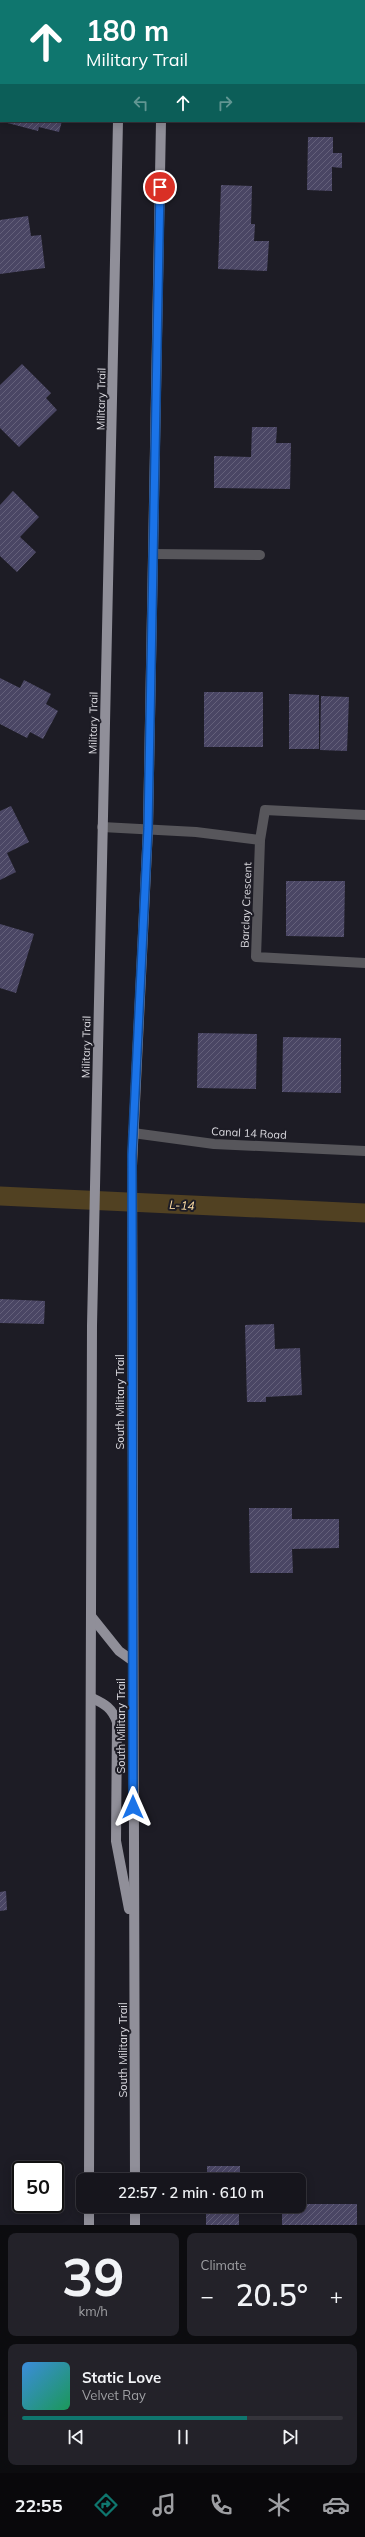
<!DOCTYPE html>
<meta charset="utf-8">
<style>
:root{--surface:#16151c;--page:#232229;--text:#f1f3f6;--muted:#9e9fa3;--line:#35343b;--accent:#0f766e}
body{margin:0;font-family:Mulish,sans-serif;background:var(--page);color:var(--text);height:100vh;display:flex;flex-direction:column;font-size:15px;white-space:nowrap}
*{box-sizing:border-box;margin:0}
p{font-size:13px;color:var(--muted)}
.icon{flex:none;width:22px;height:22px;fill:none;stroke:currentColor;stroke-width:2;stroke-linecap:round;stroke-linejoin:round}
.map{position:relative;height:2225px;overflow:hidden}
.side{display:flex;flex-direction:column;gap:8px;padding:8px;background:#0c0c0f;flex:1}
.side>*{flex:none}
.hud{position:absolute;left:0px;top:0px;width:365px;height:122px;box-shadow:0 2px 10px #0003,0 0 0 1px var(--line);background:#0f766e;color:#fff;overflow:hidden}
.speed{position:absolute;left:12px;top:2161px;display:flex;gap:8px;font-size:20px;font-weight:700;text-align:center}
.speed>*{display:grid;place-content:center;width:52px;height:52px;border-radius:50%;background:var(--surface);box-shadow:0 2px 10px #0003,0 0 0 1px var(--line);line-height:1}
.speed .limit{border:2px solid #111;border-radius:6px;background:#fff;color:#111}
.pin{position:absolute;display:grid;place-items:center;width:34px;height:34px;color:#fff;margin:-17px;border:2px solid #fff;border-radius:50%;box-shadow:0 1px 4px #0007}
.me{position:absolute;width:44px;margin:-22px;rotate:0deg;stroke-linejoin:round;filter:drop-shadow(0 0 3px #0008)}
.turn{display:flex;align-items:center;gap:14px;height:84px;padding:0 20px;font-size:18px}
.turn .icon{width:52px;height:52px;stroke-width:2.5}
.turn b{display:block;font-size:28px;line-height:34px}
.lanes{display:flex;align-items:center;height:38px;padding:0 20px;background:#0003;justify-content:center;gap:20px;direction:ltr}
.lanes .off{opacity:.35}
.big{font-size:30px;font-weight:600;line-height:1.1}
.side .tile{flex:1;display:flex;flex-direction:column;justify-content:center;gap:6px;min-width:0;padding:0 14px;border-radius:8px;background:var(--page)}
.side .dial{align-items:center;gap:0}
.dial b{font-size:52px;line-height:1}
.song{display:flex;align-items:center;gap:12px}
.cover{width:48px;height:48px;border-radius:6px;background:linear-gradient(135deg,hsl(210 70% 55%),hsl(150 70% 35%))}
.played{height:4px;border-radius:2px;background:linear-gradient(90deg,var(--accent) 70%,var(--line) 70%)}
.keys{display:flex;justify-content:space-around;direction:ltr}
.heat{display:flex;justify-content:space-between;align-items:center;font-size:22px;direction:ltr}
.side .tiles{flex:1;display:grid;gap:8px;grid-template-columns:1fr 1fr}
.tile:last-child{grid-column:span 2}
.trip{position:absolute;left:76px;top:2173px;width:230px;height:40px;border-radius:8px;background:var(--surface);box-shadow:0 2px 10px #0003,0 0 0 1px var(--line);font-weight:600;line-height:40px;text-align:center}
.tabs{display:flex;height:64px;justify-content:space-around;align-items:center;background:#09080b;color:var(--muted)}
.tabs .icon{width:28px;height:28px}
.tabs .current{color:var(--accent)}
.tabs b{font-size:18px;color:var(--text)}
.map>svg:first-child{display:block}
.lines{fill:none;stroke-linecap:round;stroke-linejoin:round}
.canal{stroke:#514122;stroke-width:19}
.building{fill:url(#building-hatch)}
.minor{stroke:#57565b;stroke-width:10}
.major{stroke:#908f99;stroke-width:10}
.route-casing{stroke:#114b97;stroke-width:10}
.route{stroke:#1a73e8;stroke-width:7}
.labels{text-anchor:middle;dominant-baseline:central;stroke-width:4;stroke-linejoin:round;paint-order:stroke}
.street-label{font-size:11px;fill:#dbdae0;stroke:#1d1c25}
.water-label{font-size:12px;font-style:italic;fill:#ffdfa6;stroke:#1d1c25}
</style>
<div class="map">
<svg width="365" height="2225" viewBox="0 0 365 2225">
<defs>
<pattern id="building-hatch" width="6" height="6" patternUnits="userSpaceOnUse"><rect width="6" height="6" fill="#4a4664"/><path d="M-1 1l2-2M0 6l6-6M5 7l2-2" fill="none" stroke="#64607a"/></pattern>
</defs>
<rect width="100%" height="100%" fill="#1d1c25"/>
<g class="lines">
<path class="canal" d="M0,1196L365,1213"/>
</g>
<g class="building">
<path d="M0,121H62L59,132L39,127L38,131Z"/>
<path d="M308,137H333V153H342V168L332,167V191L307,190Z"/>
<path d="M221,185L252,186L251,224H255L254,241H269L267,271L218,269Z"/>
<path d="M28,216L31,236L41,235L45,268L0,274V220Z"/>
<path d="M22,364L51,393L46,398L57,410L19,447L0,428V385Z"/>
<path d="M252,427H277L276,443H291L290,489L214,488V456L251,457Z"/>
<path d="M13,491L39,517L20,537L36,552L17,572L0,556V505Z"/>
<path d="M0,678L20,688L24,680L51,694L46,704L58,711L43,739L30,732L27,738L0,724Z"/>
<rect x="204" y="692" width="59" height="55"/>
<path d="M289,694L319,695V749H289Z"/>
<path d="M321,696L349,697L347,751L320,750Z"/>
<path d="M11,806L29,842L7,853L16,872L0,880V811Z"/>
<path d="M286,881H345L344,937L286,936Z"/>
<path d="M0,924L34,934L16,993L0,988Z"/>
<path d="M198,1033L257,1034L256,1089L197,1088Z"/>
<path d="M283,1037L341,1038V1093L282,1092Z"/>
<path d="M0,1299L45,1301L44,1324L0,1323Z"/>
<path d="M274,1324L275,1349L300,1348L302,1395L266,1397V1402H247L245,1325Z"/>
<path d="M249,1508H292V1519H339V1548L292,1549L293,1573H250Z"/>
<path d="M6,1891L7,1910L0,1911V1892Z"/>
<rect x="207" y="2166" width="33" height="14"/>
<path d="M299,2204H357V2225H282V2206H299Z"/>
<rect x="206" y="2206" width="33" height="19"/>
</g>
<g class="lines">
<g class="minor">
<path d="M300,0L301,1"/>
<path d="M364,15H365"/>
<path d="M154,554L260,555"/>
<path d="M365,815L265,810L260,840L256,957L365,963"/>
<path d="M102,827L196,832L260,840"/>
<path d="M133,1133L214,1144L365,1151"/>
</g>
<g class="major">
<path d="M121,1V0"/>
<path d="M163,1V0"/>
<path d="M91,1616L119,1651L133,1661"/>
<path d="M92,1698C105,1704 112,1708 117,1722L116,1841L129,1909"/>
<path d="M89,2180L92,1326L118,121"/>
<path d="M135,2180L132,1166L148,828L161,121"/>
<path d="M135,2206V2225"/>
<path d="M89,2225V2206"/>
</g>
</g>
<g class="lines">
<g class="route-casing">
<path id="route" d="M133,1807L132,1155L148,828L160,187"/>
</g>
<use href="#route" class="route"/>
</g>
<g class="labels">
<g class="street-label">
<text transform="translate(101 399) rotate(-89)">Military Trail</text>
<text transform="translate(93 723) rotate(-89)">Military Trail</text>
<text transform="translate(246 905) rotate(-88)">Barclay Crescent</text>
<text transform="translate(86 1047) rotate(-89)">Military Trail</text>
<text transform="translate(249 1133) rotate(3)">Canal 14 Road</text>
<text transform="translate(120 1402) rotate(-90)">South Military Trail</text>
<text transform="translate(121 1726) rotate(-90)">South Military Trail</text>
<text transform="translate(123 2050) rotate(-90)">South Military Trail</text>
</g>
<g class="water-label">
<text transform="translate(182 1205) rotate(3)">L-14</text>
</g>
</g>
</svg>
<div class="speed"><div class="limit">50</div></div>
<div class="pin" style="left:160px;top:187px;background:#d93025"><svg class="icon" aria-label="arrive" viewBox="0 0 24 24"><path d="M6 21V4h12l-3 4 3 4H6"/></svg></div>
<svg class="me" style="left:133px;top:1807px" viewBox="-20 -20 40 40"><path d="M0-17L14 15 0 8-14 15z" fill="#1a73e8" stroke="#fff" stroke-width="4"/></svg>
<div class="trip">22:57 · 2 min · 610 m</div>
<div class="hud">
<div class="turn"><svg class="icon" aria-label="ahead" viewBox="0 0 24 24"><path d="M12 20V5M6 11l6-6 6 6"/></svg><div><b>180 m</b>Military Trail</div></div>
<div class="lanes"><svg class="icon off" aria-label="left" viewBox="0 0 24 24"><path d="M17 20v-9H6M10 6l-5 5 5 5"/></svg><svg class="icon" aria-label="ahead" viewBox="0 0 24 24"><path d="M12 20V5M6 11l6-6 6 6"/></svg><svg class="icon off" aria-label="right" viewBox="0 0 24 24"><path d="M7 20v-9h11M14 6l5 5-5 5"/></svg></div>
</div>
</div>
<section class="side">
<div class="tiles">
<div class="tile dial"><b>39</b><p>km/h</p></div>
<div class="tile"><p>Climate</p>
<div class="heat"><a>−</a><b class="big">20.5°</b><a>+</a></div>
</div>
<div class="tile">
<div class="song"><i class="cover"></i><div><b>Static Love</b><p>Velvet Ray</p></div></div>
<div class="played"></div>
<div class="keys"><svg class="icon" aria-label="previous" viewBox="0 0 24 24"><path d="M18 5L8 12l10 7zM5 5v14"/></svg><svg class="icon" aria-label="pause" viewBox="0 0 24 24"><path d="M8 5v14M16 5v14"/></svg><svg class="icon" aria-label="next" viewBox="0 0 24 24"><path d="M6 5l10 7-10 7zM19 5v14"/></svg></div>
</div>
</div>
</section>
<nav class="tabs">
<b>22:55</b>
<svg class="icon current" aria-label="directions" viewBox="0 0 24 24"><path d="M12 3l9 9-9 9-9-9zM9 14v-3h6M13 9l2 2-2 2"/></svg>
<svg class="icon" aria-label="music" viewBox="0 0 24 24"><path d="M9 18V5l10-2v13"/><circle cx="6" cy="18" r="3"/><circle cx="16" cy="16" r="3"/></svg>
<svg class="icon" aria-label="phone" viewBox="0 0 24 24"><path d="M5 4h4l2 5-3 2q2 4 5 5l2-3 5 2v4C11 20 4 13 5 4z"/></svg>
<svg class="icon" aria-label="climate" viewBox="0 0 24 24"><path d="M12 3v18M4 7l16 10M4 17L20 7"/></svg>
<svg class="icon" aria-label="car" viewBox="0 0 24 24"><path d="M5 17H2v-5l4-1 3-4h7l3 4 3 1v5h-3M9 17h6M6 11h13"/><circle cx="7" cy="17" r="2"/><circle cx="17" cy="17" r="2"/></svg>
</nav>
